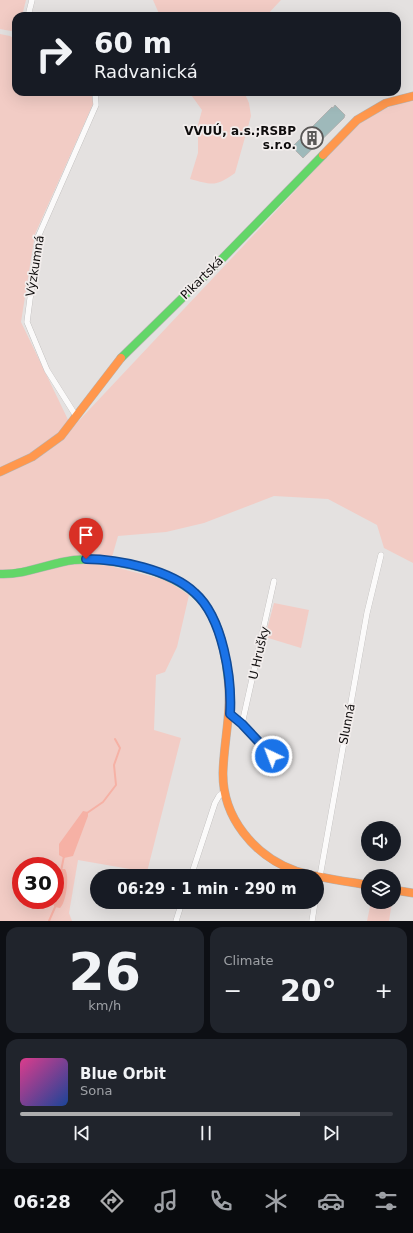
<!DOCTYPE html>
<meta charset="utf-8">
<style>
:root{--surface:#171b24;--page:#20242c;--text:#f1f3f6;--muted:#9ea1a6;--line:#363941;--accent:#adadae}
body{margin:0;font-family:"DejaVu Sans",sans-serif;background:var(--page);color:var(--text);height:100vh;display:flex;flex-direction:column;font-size:15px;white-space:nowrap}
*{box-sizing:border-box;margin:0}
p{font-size:13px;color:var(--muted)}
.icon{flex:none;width:22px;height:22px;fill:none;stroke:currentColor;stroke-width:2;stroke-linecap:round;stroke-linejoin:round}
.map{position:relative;height:921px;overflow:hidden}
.details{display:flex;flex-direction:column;gap:6px;padding:6px;background:#0d0f14;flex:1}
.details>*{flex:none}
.top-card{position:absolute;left:12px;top:12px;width:389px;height:84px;border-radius:12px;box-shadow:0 4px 16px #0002;background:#171b24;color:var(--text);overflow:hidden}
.tools{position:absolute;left:361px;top:821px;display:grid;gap:8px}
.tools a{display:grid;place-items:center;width:40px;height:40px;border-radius:50%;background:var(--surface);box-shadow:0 4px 16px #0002;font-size:20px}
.speed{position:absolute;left:12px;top:857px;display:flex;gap:8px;font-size:20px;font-weight:700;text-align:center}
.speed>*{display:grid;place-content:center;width:52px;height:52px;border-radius:50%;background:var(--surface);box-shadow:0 4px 16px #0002;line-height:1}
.speed .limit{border:6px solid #d22;background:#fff;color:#111}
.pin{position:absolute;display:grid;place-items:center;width:34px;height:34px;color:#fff;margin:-41px -17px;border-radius:50% 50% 50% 0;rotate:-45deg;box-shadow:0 0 4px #0007}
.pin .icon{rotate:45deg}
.me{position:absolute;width:44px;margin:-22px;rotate:317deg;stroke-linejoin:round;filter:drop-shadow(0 0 3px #0008)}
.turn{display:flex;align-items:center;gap:14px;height:84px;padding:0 16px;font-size:18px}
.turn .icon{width:52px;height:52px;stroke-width:2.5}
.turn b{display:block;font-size:28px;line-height:34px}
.big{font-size:30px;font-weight:700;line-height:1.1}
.details .widget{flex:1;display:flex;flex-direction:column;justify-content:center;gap:6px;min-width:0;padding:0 14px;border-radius:12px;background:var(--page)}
.details .dial{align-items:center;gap:0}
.dial b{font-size:52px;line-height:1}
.song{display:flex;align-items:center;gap:12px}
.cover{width:48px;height:48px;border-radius:6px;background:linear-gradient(135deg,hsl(330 70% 55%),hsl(220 70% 35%))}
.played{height:4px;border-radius:2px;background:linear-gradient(90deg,var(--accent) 75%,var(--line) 75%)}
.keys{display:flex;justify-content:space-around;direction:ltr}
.heat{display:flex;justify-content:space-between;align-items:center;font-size:22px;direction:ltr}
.details .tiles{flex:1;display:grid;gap:6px;grid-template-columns:1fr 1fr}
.widget:last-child{grid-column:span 2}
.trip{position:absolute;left:90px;top:869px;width:234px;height:40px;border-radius:20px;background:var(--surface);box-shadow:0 4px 16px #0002;font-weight:700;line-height:40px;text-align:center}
.dock{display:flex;height:64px;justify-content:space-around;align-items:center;background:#090b0e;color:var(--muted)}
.dock .icon{width:28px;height:28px}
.dock .current{color:var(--accent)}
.dock b{font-size:18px;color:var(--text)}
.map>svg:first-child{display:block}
.green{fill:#f2ccc5;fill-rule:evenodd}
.water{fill:#f6b1a5}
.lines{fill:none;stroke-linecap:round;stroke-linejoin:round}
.stream{stroke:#f6b1a5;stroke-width:2}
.building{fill:#9eb9ba;stroke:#b2b2b1}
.street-casing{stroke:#b5b3b2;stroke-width:6}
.fast-casing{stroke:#b5b3b2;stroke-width:9}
.slow-casing{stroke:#b5b3b2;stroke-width:9}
.street{stroke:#fbfafa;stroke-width:5.5}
.fast{stroke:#63d668;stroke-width:8}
.slow{stroke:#ff974d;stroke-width:8}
.route-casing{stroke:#114b97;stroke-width:10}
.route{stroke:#1a73e8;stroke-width:7}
.labels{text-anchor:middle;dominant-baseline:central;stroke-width:3.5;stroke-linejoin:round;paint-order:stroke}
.poi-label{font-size:12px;font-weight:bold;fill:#0e0c0c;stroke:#f2edec;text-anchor:end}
.street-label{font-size:12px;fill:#0e0c0c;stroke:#f2edec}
</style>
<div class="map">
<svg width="413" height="921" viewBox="0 0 413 921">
<rect width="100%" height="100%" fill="#e4e1e0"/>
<g class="green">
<path d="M0,0H26L22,16H16V32L0,29Z"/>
<path d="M153,0H281L266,16H160Z"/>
<path d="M0,34L10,36L16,40V92H92L93,104L35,234L21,322L72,428L356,126C376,113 389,105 413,99V563L384,548L377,525L328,499L274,496L204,523L166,532L118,536L112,557L114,567L166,580L189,595L177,647L165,672L156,675L154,730L181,738L147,872L78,860L69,913L72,921H0ZM21,866H55V900H21Z"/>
<path d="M189,92H244L249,103L251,116L235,173C215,187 213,185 190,179L198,153V125L202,110Z"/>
<path d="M274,603L309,610L301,648L265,637Z"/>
<path d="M371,902H392L389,921H367Z"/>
</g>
<g class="water">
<path d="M83,811L88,812V816L73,856L64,858L59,855V844Z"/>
<path d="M62,869H65C70,876 66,903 60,908L55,907L50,900H55V876Z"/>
</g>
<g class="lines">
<g class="stream">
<path d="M87,813L103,802L116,785L114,765L120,748L115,739"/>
<path d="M61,871L64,856"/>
<path d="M49,921L56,905"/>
</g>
</g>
<path class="building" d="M335,105L345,115L344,118L303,158L292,147L332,107L333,108Z"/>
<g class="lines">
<g class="street-casing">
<g id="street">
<path d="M28,16L32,0"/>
<path d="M76,416L47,370L27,322L38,237L96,105L95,92"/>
<path d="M230,714L242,724L272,756"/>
<path d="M242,724L274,581"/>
<path d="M191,876L215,803L219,796L224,792"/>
<path d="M317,893L367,613L381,555"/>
<path d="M176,921L182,902"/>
<path d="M312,921L315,902"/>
</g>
</g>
<g class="fast-casing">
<g id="fast">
<path d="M121,358L215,266L323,155"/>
<path d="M0,574C26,575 49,563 74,560C94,558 112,561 131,565C199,580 221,610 228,678"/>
</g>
</g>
<g class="slow-casing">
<g id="slow">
<path d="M323,155L357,120L386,103L413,96"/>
<path d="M0,472L32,457L61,436L121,358"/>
<path d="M228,678C232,711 224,740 223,772C222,817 254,856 296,871C319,878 344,881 368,885"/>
<path d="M394,890L413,893"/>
</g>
</g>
<use href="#street" class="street"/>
<use href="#fast" class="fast"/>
<use href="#slow" class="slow"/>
</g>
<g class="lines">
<g class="route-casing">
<path id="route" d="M86,559C118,559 171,570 195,593C223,618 232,678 230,714L242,724L272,756"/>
</g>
<use href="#route" class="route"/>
</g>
<defs>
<g id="building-ring" transform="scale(1.15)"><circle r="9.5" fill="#f2edec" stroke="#595756" stroke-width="1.5"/><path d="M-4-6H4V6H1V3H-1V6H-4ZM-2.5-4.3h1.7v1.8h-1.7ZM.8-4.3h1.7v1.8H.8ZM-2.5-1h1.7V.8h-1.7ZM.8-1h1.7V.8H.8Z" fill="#595756"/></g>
</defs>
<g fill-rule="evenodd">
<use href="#building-ring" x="312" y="138"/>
</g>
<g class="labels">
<g class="poi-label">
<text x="296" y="131">VVUÚ, a.s.;RSBP<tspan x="296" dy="14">s.r.o.</tspan></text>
</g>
<g class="street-label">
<text transform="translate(35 266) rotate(-81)">Výzkumná</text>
<text transform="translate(202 278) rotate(-45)">Pikartská</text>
<text transform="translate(259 653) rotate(-77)">U Hrušky</text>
<text transform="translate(347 724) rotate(-79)">Slunná</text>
</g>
</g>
</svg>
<div class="tools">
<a><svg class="icon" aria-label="sound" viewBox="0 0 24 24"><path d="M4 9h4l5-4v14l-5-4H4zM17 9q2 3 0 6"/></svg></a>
<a><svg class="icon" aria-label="layers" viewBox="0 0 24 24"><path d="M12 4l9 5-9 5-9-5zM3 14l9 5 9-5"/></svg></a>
</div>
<div class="speed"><div class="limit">30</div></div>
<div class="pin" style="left:86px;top:559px;background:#d93025"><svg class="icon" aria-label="arrive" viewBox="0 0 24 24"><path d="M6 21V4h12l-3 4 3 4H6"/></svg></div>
<svg class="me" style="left:272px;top:756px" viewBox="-20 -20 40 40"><circle r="17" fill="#1a73e8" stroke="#fff" stroke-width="3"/><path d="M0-11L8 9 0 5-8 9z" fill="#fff"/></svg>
<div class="trip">06:29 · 1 min · 290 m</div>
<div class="top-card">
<div class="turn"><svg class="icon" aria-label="right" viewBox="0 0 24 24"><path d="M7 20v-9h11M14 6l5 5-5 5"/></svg><div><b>60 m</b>Radvanická</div></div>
</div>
</div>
<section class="details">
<div class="tiles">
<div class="widget dial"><b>26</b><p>km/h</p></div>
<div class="widget"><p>Climate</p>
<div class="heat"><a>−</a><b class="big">20°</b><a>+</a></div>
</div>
<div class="widget">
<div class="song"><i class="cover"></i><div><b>Blue Orbit</b><p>Sona</p></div></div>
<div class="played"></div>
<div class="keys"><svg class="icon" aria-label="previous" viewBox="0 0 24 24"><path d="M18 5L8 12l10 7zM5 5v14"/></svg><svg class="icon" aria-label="pause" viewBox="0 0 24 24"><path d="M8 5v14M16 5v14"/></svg><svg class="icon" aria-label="next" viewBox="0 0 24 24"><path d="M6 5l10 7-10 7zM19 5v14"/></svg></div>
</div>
</div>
</section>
<nav class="dock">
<b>06:28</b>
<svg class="icon current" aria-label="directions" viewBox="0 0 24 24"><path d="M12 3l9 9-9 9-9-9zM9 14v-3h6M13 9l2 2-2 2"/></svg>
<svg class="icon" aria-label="music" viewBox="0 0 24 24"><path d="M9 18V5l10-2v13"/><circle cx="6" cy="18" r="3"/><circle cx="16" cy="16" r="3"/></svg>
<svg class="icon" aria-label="phone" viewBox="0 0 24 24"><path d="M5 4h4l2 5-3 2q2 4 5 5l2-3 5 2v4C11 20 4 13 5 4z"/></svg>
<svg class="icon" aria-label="climate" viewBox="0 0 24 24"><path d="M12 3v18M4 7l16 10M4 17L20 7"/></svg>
<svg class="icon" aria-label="car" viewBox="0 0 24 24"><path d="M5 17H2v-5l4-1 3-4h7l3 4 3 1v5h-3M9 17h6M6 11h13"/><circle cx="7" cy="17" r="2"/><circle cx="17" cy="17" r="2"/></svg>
<svg class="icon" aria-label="filters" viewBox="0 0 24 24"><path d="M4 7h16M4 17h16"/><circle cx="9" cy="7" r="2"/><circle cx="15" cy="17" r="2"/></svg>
</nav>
